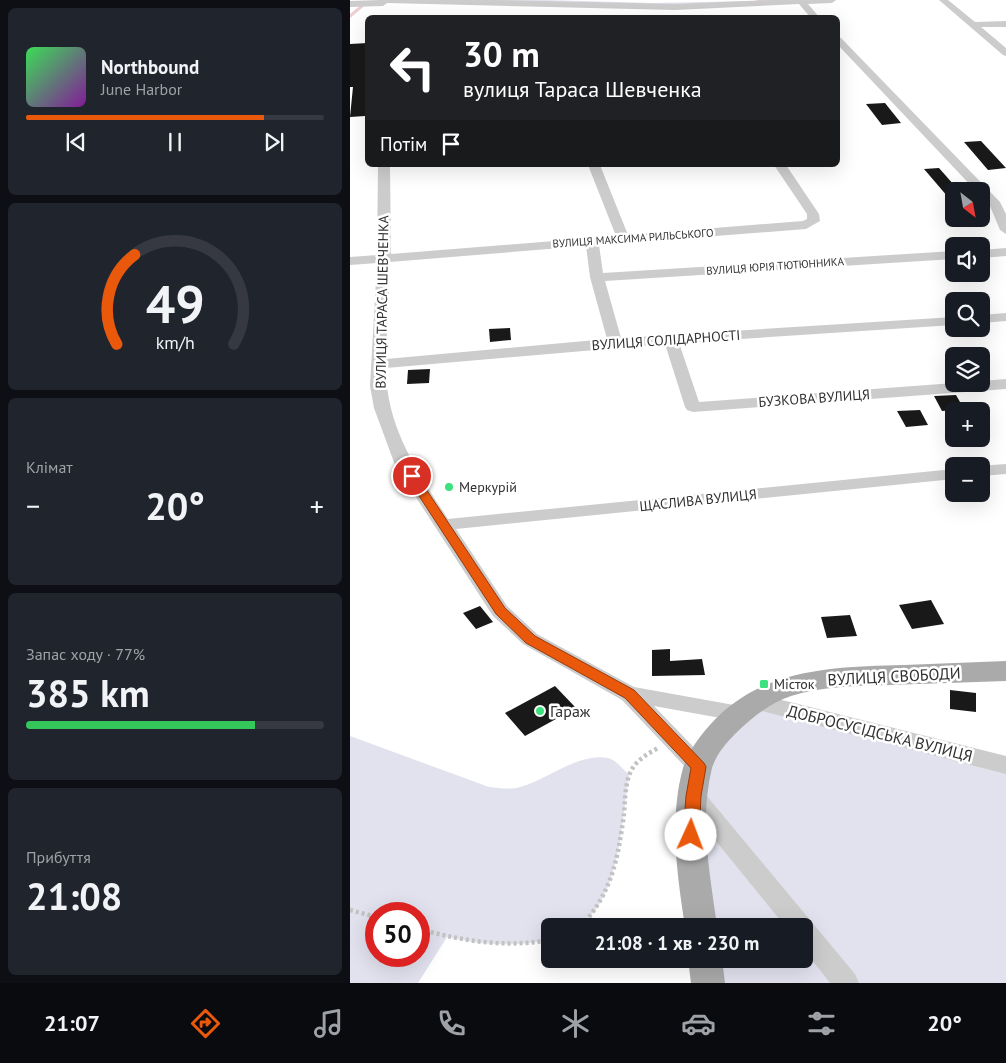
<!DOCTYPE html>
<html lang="uk">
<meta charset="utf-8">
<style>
:root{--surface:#171b24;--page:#20242c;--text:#f1f3f6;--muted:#9ea1a6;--line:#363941;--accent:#ea580c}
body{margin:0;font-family:"PT Sans",sans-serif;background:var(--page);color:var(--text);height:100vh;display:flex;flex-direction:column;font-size:19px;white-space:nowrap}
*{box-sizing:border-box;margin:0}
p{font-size:16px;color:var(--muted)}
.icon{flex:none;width:28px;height:28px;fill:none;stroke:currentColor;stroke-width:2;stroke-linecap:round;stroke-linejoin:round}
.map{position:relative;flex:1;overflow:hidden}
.sheet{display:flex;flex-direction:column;gap:8px;padding:8px;background:#0d0f14;width:350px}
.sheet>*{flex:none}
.banner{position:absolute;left:15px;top:15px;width:475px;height:152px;border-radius:8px;box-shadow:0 5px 20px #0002;background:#202124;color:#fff;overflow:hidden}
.needle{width:32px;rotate:149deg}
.tools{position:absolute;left:595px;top:182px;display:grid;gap:10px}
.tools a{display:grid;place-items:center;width:45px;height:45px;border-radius:8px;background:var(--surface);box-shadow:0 5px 20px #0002;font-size:25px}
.speed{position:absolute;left:15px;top:902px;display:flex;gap:10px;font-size:25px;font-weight:700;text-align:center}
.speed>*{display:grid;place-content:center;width:65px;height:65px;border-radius:50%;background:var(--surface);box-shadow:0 5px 20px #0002;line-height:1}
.speed .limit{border:8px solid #d22;background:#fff;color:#111}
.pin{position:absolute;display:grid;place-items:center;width:42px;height:42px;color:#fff;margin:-21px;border:2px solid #fff;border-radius:50%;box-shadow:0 1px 5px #0007}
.me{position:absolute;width:55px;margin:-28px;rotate:2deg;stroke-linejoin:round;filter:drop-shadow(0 0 4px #0008)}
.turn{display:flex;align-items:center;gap:18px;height:105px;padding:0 15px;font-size:22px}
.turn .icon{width:65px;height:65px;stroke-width:2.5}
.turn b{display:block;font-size:35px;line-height:42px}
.then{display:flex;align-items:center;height:48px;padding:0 15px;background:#0003;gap:10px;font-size:19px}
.big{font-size:38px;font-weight:700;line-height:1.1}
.sheet .card{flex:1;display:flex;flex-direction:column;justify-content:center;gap:8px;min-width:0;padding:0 18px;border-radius:8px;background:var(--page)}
.sheet .dial{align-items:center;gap:0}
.dial svg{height:130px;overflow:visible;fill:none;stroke:var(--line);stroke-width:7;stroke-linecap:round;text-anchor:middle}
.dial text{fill:var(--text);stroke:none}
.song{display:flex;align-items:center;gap:15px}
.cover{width:60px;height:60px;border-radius:8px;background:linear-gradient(135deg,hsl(130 70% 55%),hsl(290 70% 35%))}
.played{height:5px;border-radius:2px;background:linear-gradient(90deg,var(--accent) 80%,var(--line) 80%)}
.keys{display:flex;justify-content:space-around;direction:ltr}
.heat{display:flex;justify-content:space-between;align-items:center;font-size:28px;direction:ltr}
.charge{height:8px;border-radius:4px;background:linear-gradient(90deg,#34c759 77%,var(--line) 0)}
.trip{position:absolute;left:191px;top:918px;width:272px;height:50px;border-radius:8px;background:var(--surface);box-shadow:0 5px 20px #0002;font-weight:700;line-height:50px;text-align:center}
.menu{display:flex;height:80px;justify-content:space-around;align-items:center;background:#090b0e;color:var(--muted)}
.menu .icon{width:35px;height:35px}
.menu .selected{color:var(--accent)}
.menu b{font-size:22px;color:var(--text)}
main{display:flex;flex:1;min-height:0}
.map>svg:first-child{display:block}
.green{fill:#e1e2ee;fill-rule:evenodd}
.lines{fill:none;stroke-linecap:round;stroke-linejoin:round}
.stream{stroke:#edcfd3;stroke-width:3}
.building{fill:#191919}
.path{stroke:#c2c2c2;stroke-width:4.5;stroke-dasharray:3 3;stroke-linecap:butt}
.minor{fill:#ccc;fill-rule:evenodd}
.major{fill:#aaa;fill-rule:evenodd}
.route{fill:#ea580c;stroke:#983908}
.poi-dot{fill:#3de17e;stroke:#fff;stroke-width:2}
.labels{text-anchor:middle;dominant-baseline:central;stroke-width:5;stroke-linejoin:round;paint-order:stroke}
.far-street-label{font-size:11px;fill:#323232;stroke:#fff}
.street-label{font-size:14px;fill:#323232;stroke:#fff}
.poi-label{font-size:14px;fill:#323232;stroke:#fff;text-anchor:start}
.near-street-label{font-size:16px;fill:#323232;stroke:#fff}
.near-poi-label{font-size:16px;fill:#323232;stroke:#fff;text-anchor:start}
</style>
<main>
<section class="sheet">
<div class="card">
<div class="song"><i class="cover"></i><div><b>Northbound</b><p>June Harbor</p></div></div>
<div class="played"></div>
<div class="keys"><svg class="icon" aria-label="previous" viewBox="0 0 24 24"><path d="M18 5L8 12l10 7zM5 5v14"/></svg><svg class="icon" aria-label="pause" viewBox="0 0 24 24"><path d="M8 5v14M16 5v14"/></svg><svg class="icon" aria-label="next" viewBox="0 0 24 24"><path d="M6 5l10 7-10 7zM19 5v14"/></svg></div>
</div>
<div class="card dial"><svg viewBox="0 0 100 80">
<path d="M14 69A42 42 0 1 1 86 69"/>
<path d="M14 69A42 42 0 0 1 25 14" stroke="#ea580c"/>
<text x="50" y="56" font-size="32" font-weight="700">49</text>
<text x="50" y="72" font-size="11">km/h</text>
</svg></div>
<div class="card"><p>Клімат</p>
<div class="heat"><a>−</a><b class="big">20°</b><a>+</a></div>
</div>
<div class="card"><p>Запас ходу · 77%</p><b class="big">385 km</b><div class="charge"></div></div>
<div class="card"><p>Прибуття</p><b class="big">21:08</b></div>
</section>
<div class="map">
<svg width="656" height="983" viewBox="0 0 656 983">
<rect width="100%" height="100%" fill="#fff"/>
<g class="green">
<path d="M34,0H196L303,3L450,0L325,7Z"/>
<path d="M404,701L656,765V983H358L355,959H455V926H351L343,867L358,749Z"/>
<path d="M0,736L139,787C149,788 161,790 170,787C197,780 229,752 258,758C266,760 273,769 279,775C271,825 271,892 231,926H200V940C164,947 132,945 97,937L68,983H0ZM26,914H69V956H26Z"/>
</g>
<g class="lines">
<g class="stream">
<path d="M408,1L420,0"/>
<path d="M0,16L12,6"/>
</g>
</g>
<g class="building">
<path d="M18,43V89L15,116L0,117L3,87H0V44Z"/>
<path d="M535,103L551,123L532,125L516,104Z"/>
<path d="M631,141L656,168L638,170L614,142Z"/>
<path d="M589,168L604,185V204L574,169Z"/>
<path d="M160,328L161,340L140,342L139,329Z"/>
<path d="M80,369L79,383L57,384L58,370Z"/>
<path d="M606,395L614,409L592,411L584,396Z"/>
<path d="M570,410L578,425L556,427L547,411Z"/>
<path d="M581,600L594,624L562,629L549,605Z"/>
<path d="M130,606L143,622L126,629L113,613Z"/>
<path d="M500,615L507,636L477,638L471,617Z"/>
<path d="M320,649V661L352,659L355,675L302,676V650Z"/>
<path d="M205,686L226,708L175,736L155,713Z"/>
<path d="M600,690L626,693V712L600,709Z"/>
</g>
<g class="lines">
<g class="path">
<path d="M0,910L26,917"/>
<path d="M231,926C262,893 268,858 274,814C275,802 275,785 280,773C285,761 297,754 308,748"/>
<path d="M69,929C113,941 154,948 200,940"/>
</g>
<g class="minor">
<path d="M30,0H143L325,4L423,0H486L482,3L458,4L470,18H461L449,4L325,10L37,3L33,6L0,7V1Z"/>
<path d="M589,0H598L625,22L656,21V27H631L656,48V56L653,55Z"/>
<path d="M488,37L491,38L650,202L656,214V234L650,230L640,206L631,197V191H626L488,45Z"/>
<path d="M28,165H40L41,254L266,236L238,165H250L278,235L453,221L457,219V214L424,165H436L469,214L470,221L456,229L249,245L253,273L604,251V259L255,281L271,338L604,317V325L329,343L349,402L604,383L631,384V381L656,379V389L343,412L337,410L335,407L315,344L36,368C36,427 67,471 98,519L604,469V479L106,529L157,606L187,634L284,687L395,707L398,713L395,719L387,721L304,706L357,761L360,767L357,773L349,776L341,773L272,700L173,644L143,616L45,465L24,408L20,386L27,263L0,265V257L27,255ZM236,246L240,277L257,339L36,359L40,262Z"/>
<path d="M656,248V256L631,258V250Z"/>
<path d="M656,313V321L631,323V315Z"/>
<path d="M656,464V474L631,476V466H629Z"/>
<path d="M404,693L656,756V774L396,707L393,701L396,695Z"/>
<path d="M343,787L351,789L505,974L509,983H480L455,951V926H435L335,803L332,796L335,789Z"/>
</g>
<g class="major">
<path d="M656,661V681C617,682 578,684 539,685C506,686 472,686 441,696C419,703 402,718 385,734C376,743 366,755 362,768C349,820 360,874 367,926H335C327,875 319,819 333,768C338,753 348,738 359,726C410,668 482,667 554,665C588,664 622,662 656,661Z"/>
<path d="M338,959H372L375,983H341Z"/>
</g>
</g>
<path class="route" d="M62,473L66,474L155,608L185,636L284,690L354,763L356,767L351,796L349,835L346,840L341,841L336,840L333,835L336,796L341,768L275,698L176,643L146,614L56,476Z"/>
<g class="poi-dot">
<circle cx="99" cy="487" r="5"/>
<rect x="409" y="679" width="10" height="10" rx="2.5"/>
<circle cx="190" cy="711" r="5"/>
</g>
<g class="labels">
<g class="far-street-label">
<text transform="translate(283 238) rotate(-4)">ВУЛИЦЯ МАКСИМА РИЛЬСЬКОГО</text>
<text transform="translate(425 266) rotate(-4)">ВУЛИЦЯ ЮРІЯ ТЮТЮННИКА</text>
</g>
<g class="street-label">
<text transform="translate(32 302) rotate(-89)">ВУЛИЦЯ ТАРАСА ШЕВЧЕНКА</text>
<text transform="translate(316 340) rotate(-4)">ВУЛИЦЯ СОЛІДАРНОСТІ</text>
<text transform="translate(464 398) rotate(-4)">БУЗКОВА ВУЛИЦЯ</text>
<text transform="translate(348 500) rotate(-6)">ЩАСЛИВА ВУЛИЦЯ</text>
</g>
<g class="poi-label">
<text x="109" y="487">Меркурій</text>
<text x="424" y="684">Місток</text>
</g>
<g class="near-street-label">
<text transform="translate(544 676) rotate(-3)">ВУЛИЦЯ СВОБОДИ</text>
<text transform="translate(530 733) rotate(14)">ДОБРОСУСІДСЬКА ВУЛИЦЯ</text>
</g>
<g class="near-poi-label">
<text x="200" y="711">Гараж</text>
</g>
</g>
</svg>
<div class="tools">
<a><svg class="needle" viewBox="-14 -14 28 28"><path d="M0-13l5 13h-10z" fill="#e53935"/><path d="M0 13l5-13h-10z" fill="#9ea1a6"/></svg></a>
<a><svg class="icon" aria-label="sound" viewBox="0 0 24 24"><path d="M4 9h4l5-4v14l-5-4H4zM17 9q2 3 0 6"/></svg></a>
<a><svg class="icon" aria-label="search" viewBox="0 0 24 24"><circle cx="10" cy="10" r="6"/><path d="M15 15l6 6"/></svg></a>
<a><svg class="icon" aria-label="layers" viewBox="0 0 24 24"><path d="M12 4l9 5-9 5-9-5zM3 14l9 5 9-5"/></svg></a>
<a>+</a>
<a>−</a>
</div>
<div class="speed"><div class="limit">50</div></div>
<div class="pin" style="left:62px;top:476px;background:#d93025"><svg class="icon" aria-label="arrive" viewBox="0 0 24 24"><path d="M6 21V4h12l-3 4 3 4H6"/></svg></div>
<svg class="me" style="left:341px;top:835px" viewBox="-20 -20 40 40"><circle r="19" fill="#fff"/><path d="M0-13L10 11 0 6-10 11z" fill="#ea580c"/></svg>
<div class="trip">21:08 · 1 хв · 230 m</div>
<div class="banner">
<div class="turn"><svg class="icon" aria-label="left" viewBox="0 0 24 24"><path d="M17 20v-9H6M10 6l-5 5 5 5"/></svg><div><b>30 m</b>вулиця Тараса Шевченка</div></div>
<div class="then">Потім<svg class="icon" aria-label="arrive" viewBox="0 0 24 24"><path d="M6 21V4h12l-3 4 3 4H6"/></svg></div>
</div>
</div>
</main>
<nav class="menu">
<b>21:07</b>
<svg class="icon selected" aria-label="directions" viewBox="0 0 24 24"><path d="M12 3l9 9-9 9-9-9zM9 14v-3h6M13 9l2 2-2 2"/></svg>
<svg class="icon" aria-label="music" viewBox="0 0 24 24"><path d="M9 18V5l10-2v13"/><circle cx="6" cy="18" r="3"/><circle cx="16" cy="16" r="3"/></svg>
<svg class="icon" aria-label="phone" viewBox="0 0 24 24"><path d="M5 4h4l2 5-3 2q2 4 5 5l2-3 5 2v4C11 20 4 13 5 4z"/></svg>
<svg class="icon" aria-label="climate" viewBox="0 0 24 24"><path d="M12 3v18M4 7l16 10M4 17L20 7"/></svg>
<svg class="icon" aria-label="car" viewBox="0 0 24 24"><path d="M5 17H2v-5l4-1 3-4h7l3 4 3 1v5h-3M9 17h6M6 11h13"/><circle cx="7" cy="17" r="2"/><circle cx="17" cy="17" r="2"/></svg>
<svg class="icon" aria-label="filters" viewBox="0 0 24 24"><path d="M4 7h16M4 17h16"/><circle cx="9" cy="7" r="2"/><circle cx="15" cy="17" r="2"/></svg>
<b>20°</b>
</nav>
